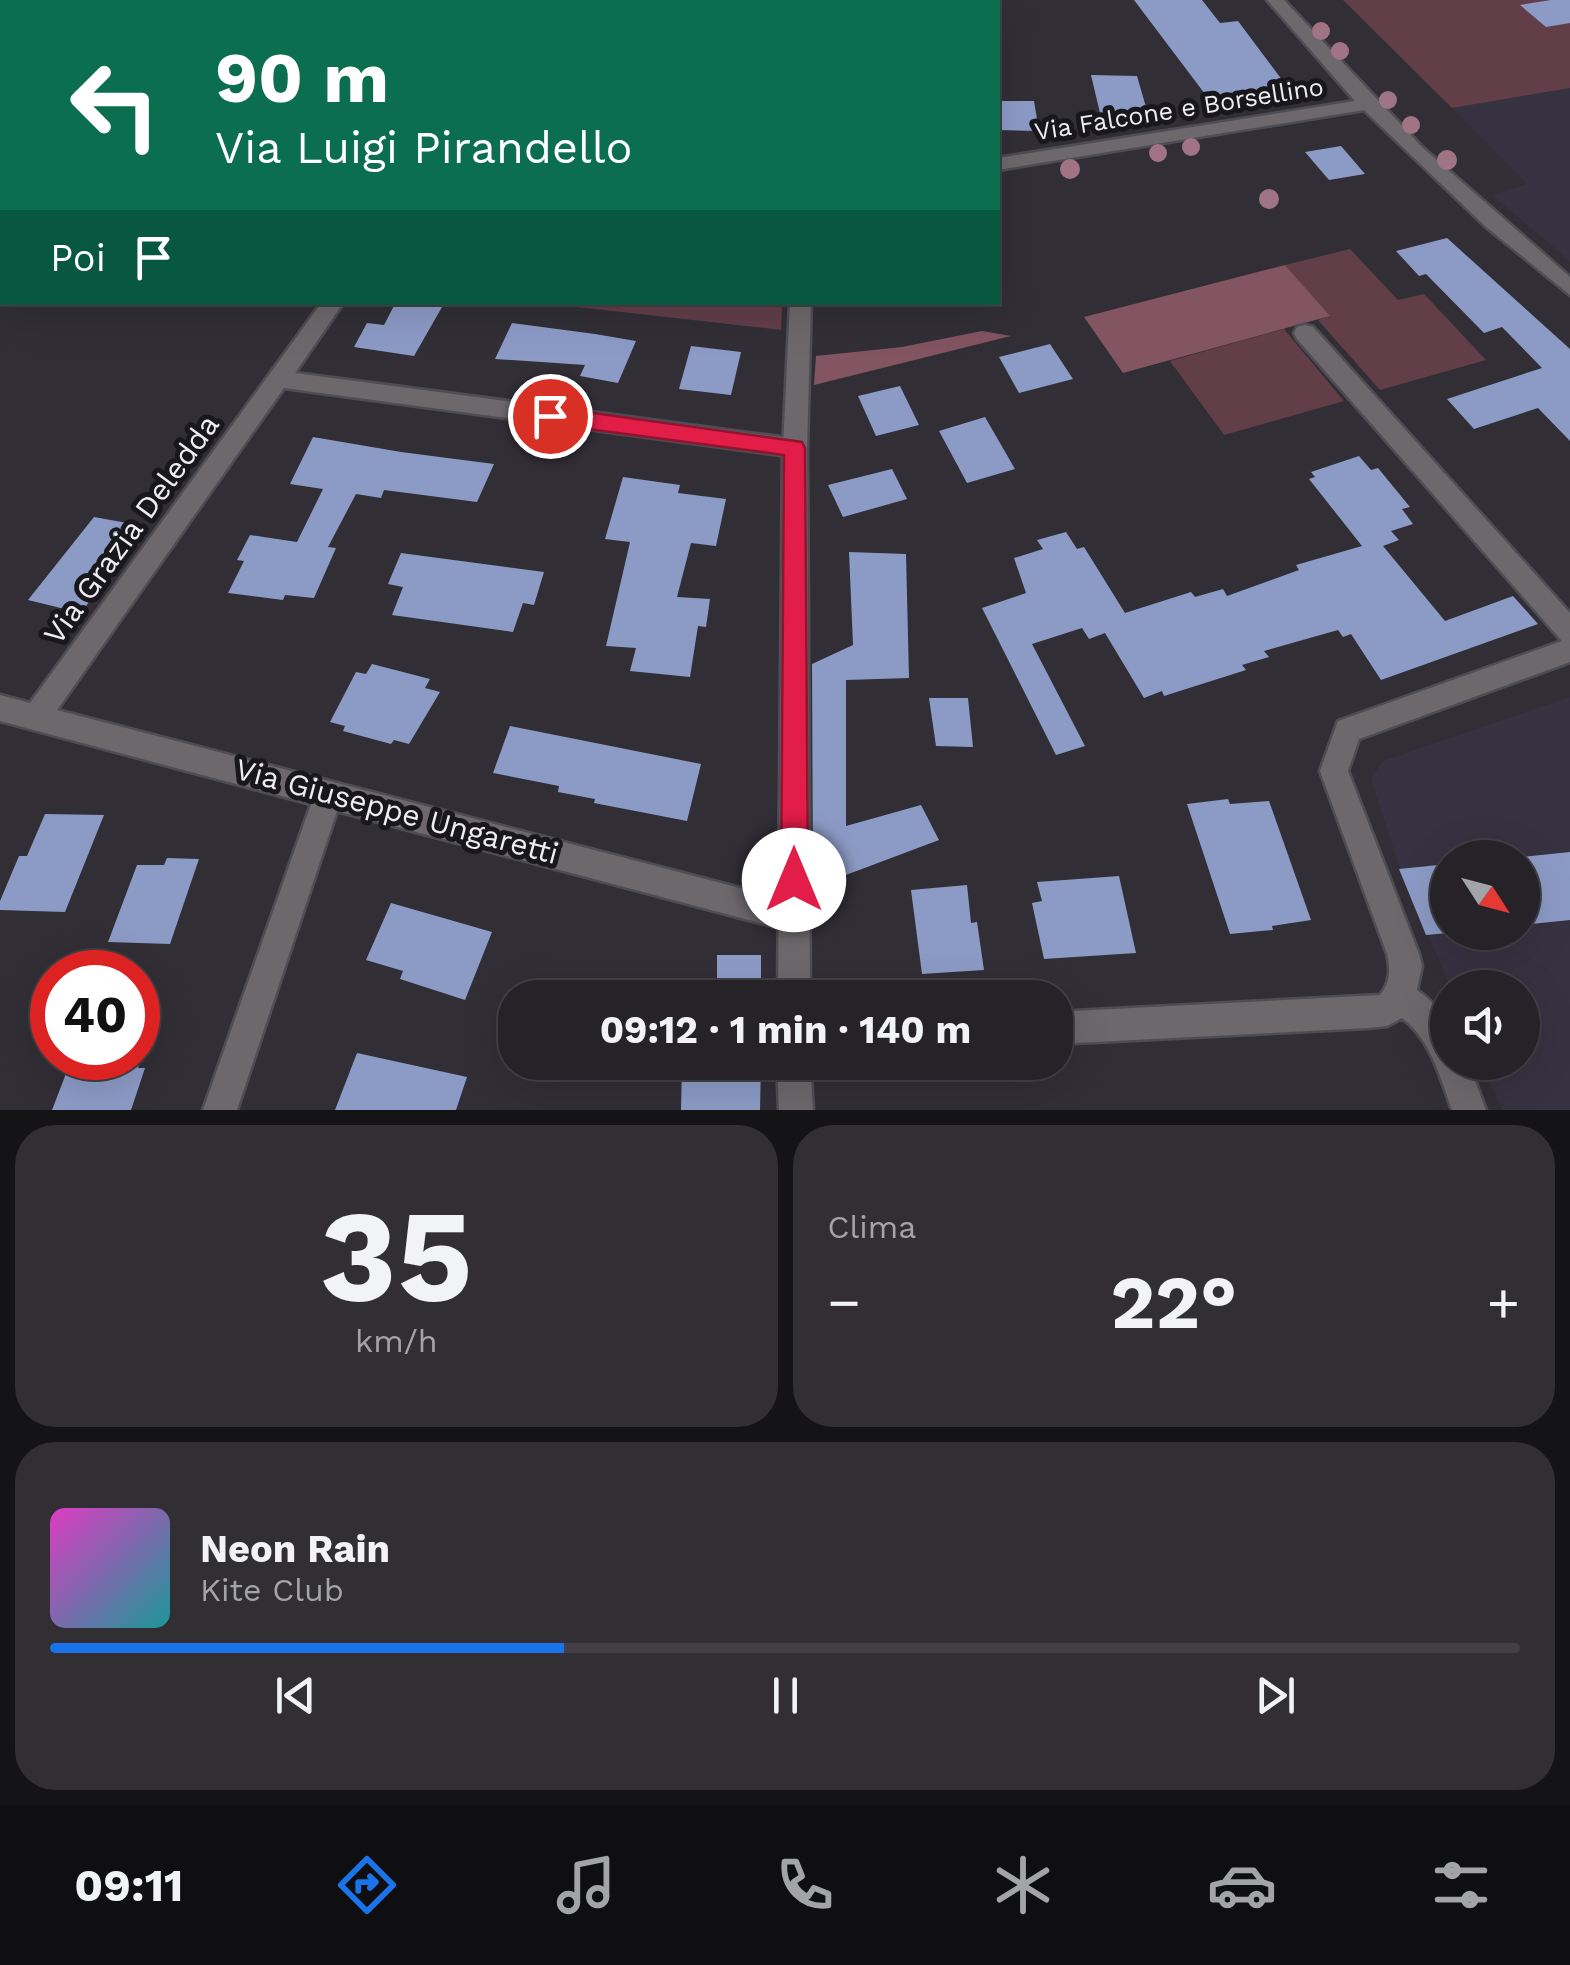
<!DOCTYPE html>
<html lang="it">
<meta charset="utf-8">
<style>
:root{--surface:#252228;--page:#312f34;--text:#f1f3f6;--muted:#a3a4a8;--line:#423f45;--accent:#1a73e8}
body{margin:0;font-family:"Work Sans",sans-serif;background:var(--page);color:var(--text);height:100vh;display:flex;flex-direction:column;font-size:38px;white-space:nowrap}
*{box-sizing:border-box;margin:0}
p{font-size:32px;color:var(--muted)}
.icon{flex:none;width:55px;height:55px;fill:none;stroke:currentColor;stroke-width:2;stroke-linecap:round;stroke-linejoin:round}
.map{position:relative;height:1110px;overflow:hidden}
.side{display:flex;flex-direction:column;gap:15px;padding:15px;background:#141316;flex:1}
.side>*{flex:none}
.guide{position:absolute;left:0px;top:0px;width:1000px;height:305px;box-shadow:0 10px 40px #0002,0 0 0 2px var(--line);background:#0b6e4f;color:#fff;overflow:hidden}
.needle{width:65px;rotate:126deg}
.controls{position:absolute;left:1430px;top:840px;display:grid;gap:20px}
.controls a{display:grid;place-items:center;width:110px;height:110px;border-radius:50%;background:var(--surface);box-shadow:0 10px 40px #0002,0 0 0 2px var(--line);font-size:50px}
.speed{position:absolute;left:30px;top:950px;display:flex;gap:20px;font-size:50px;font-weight:700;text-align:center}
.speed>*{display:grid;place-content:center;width:130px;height:130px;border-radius:50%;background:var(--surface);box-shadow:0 10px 40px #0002,0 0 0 2px var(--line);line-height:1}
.speed .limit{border:15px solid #d22;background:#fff;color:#111}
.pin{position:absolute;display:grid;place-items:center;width:85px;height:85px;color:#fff;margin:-42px;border:5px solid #fff;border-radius:50%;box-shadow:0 2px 10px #0007}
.me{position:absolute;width:110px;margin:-55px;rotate:0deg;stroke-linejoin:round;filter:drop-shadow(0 0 8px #0008)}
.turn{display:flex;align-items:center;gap:35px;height:210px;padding:0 50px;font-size:45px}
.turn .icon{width:130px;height:130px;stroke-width:2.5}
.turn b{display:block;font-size:70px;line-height:85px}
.then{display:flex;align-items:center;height:95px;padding:0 50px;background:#0003;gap:20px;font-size:38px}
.big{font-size:75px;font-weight:700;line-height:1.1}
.side .widget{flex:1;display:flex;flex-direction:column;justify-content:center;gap:15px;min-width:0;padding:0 35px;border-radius:40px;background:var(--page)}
.side .dial{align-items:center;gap:0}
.dial b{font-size:130px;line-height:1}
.song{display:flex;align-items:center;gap:30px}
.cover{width:120px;height:120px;border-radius:15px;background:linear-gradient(135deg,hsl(310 70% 55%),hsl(180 70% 35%))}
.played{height:10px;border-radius:5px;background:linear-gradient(90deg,var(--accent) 35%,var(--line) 35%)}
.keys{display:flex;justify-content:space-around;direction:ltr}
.heat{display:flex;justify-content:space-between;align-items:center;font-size:55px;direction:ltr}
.side .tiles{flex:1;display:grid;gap:15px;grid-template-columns:1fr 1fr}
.widget:last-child{grid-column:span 2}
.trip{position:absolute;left:498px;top:980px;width:575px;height:100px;border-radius:40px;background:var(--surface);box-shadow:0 10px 40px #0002,0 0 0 2px var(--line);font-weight:700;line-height:100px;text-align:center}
.dock{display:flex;height:160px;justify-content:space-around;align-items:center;background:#0f0e10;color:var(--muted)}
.dock .icon{width:70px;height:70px}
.dock .on{color:var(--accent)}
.dock b{font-size:45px;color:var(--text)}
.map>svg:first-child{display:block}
.built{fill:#373241;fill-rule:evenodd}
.green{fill:#623e49}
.forest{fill:#835462}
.building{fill:#8c9bc6}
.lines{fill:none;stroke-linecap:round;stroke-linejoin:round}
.minor-casing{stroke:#4f4d54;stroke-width:5}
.tertiary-casing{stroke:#4f4d54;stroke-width:5}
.minor{fill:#6c686b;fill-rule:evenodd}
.tertiary{fill:#6c686b;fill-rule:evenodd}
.tree{fill:#a07484}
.route{fill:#e11d48;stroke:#92132f;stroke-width:2.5}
.labels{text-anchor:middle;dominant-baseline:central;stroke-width:10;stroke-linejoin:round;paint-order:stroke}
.far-street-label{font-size:25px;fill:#eeedf2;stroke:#18171b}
.street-label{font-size:30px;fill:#eeedf2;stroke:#18171b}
</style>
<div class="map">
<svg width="1570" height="1110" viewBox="0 0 1570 1110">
<rect width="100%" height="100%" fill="#312e36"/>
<g class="built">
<path d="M1570,88V261L1492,195L1527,184L1452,108Z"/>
<path d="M1570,697V1110H1502L1482,1063L1522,1062V988L1450,987L1399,866L1371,779L1383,761ZM1448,858H1522V932H1448Z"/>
</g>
<g class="green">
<path d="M1343,0H1570V88L1452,108Z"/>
<path d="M1350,249L1398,300L1424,294L1486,360L1380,390L1318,320L1329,316L1285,265Z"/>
<path d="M579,302L782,303L781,330L577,307Z"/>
<path d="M1284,329L1344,401L1224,435L1170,361Z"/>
</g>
<g class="forest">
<path d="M1285,265L1330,316L1123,373L1084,317Z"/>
<path d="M982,331L1011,336L814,385L816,356L902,347Z"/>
</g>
<g class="building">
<path d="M1134,0H1202L1220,23L1238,21L1294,96L1214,106Z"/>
<path d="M1551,0H1570V23L1546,27L1520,5Z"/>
<path d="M1091,75L1137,76L1148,114L1100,113Z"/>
<path d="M998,101H1034L1039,131L998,130Z"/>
<path d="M1341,146L1365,174L1329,180L1305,152Z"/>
<path d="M1447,238L1570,349V441L1538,408L1474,429L1447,399L1542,368L1502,327L1484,333L1426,274L1419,276L1396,251Z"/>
<path d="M396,302L442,307L414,356L354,347L367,323L384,325Z"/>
<path d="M512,323L595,334L636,341L618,383L580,376L585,365L495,359Z"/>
<path d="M1050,344L1073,379L1019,393L999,357Z"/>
<path d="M691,346L741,352L731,395L679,389Z"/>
<path d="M900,386L919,425L876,436L858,396Z"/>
<path d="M985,417L1015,469L967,483L939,431Z"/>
<path d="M313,437L401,452L494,464L477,502L384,490L381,498L356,494L328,547L336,548L314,598L285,595L283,600L228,593L244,561L237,560L250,535L297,542L323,489L290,484Z"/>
<path d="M1359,456L1371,470L1378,468L1410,507L1402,509L1413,524L1391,531L1399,540L1383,546L1445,621L1513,596L1538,624L1381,680L1351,634L1343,637L1338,630L1264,651L1269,657L1242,665L1246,670L1164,696L1162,691L1144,698L1105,633L1089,639L1082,628L1032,644L1085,746L1056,755L982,608L1026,593L1014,558L1043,549L1037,540L1066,532L1077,549L1084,547L1125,613L1191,592L1195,597L1223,589L1227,596L1299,570L1296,565L1362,546L1309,479L1315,477L1311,472Z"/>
<path d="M892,469L907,499L843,517L828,485Z"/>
<path d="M623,477L680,485L678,493L726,499L716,546L691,543L677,597L710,599L706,627L698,626L690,677L630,671L636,648L606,646L630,542L605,539Z"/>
<path d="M94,517L144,526L81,613L28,600Z"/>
<path d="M849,552L906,554L909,678L846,680V826L921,805L939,840L830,881L813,882L812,664L853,645Z"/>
<path d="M401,553L544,572L534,605L523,603L513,632L392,615L403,587L388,584Z"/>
<path d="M372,664L430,679L425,688L440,692L409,744L394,740L391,744L343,731L345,726L330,722L356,672L366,674Z"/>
<path d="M929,698H968L973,747L936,746Z"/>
<path d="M510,726L701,764L687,821L594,803L595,799L558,792L559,786L493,773Z"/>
<path d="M1228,799L1230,804L1269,801L1311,920L1272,926L1273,930L1230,934L1187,804Z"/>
<path d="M45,814L104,815L65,912L0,910V901L19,856H27Z"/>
<path d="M1570,852V920L1522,925V857Z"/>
<path d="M167,858L199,859L170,944L108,942L137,865H164Z"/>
<path d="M1448,864V933L1426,935L1399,869Z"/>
<path d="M1119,876L1136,953L1044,959L1032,903L1042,901L1037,882Z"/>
<path d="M967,885L971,923L977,922L984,970L922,974L911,890Z"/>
<path d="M391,903L492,932L465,1000L400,979L403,971L366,960Z"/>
<rect x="717" y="955" width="44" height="43"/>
<path d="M357,1053L467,1077L456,1110H335Z"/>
<path d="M72,1058H141L138,1068H145L131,1110H52Z"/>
<path d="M682,1062H761L760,1110H681Z"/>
</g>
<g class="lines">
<g class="minor-casing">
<g id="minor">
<path d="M1267,0H1284L1422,147L1570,277V295L1485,226L1364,110L998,170V158L1355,101Z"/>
<path d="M0,208L2,209V223L0,222Z"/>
<path d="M322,302H344L295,373L795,439L807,448L795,457L284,388L57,710L794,902L805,906L809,917L805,928L794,932L337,811L237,1110H203L311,804L0,721V695L30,703Z"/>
<path d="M1305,325L1313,327L1570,613V662L1359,739L1348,771L1419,954L1422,966L1417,990C1447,1011 1448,1028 1448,1062H1468L1486,1110H1452C1441,1079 1430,1038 1402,1018L1387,1026L1368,1028L1055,1044V1012L1380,995C1390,984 1391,968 1387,954L1320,771L1338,721L1562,641L1297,339L1294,333L1297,327Z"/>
</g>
</g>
<g class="tertiary-casing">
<g id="tertiary">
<path d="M790,302H811L807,448L810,998H778L783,448Z"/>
<path d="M777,1062H810L813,1110H779Z"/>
</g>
</g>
<use href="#minor" class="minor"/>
<use href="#tertiary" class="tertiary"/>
</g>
<g class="tree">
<circle cx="1321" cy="31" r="9"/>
<circle cx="1340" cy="51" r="9"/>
<circle cx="1388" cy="100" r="9"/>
<circle cx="1411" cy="125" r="9"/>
<circle cx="1191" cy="147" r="9"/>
<circle cx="1158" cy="153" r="9"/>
<circle cx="1447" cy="160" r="10"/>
<circle cx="1070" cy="169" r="10"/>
<circle cx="1269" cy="199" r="10"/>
</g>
<path class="route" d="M550,407L802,442L805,448L808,880L804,890L794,894L785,890L781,880L784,455L550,424L539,416Z"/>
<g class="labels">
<g class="far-street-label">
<text transform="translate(1179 109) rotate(-9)">Via Falcone e Borsellino</text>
</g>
<g class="street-label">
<text transform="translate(131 529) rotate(-54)">Via Grazia Deledda</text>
<text transform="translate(397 811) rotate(15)">Via Giuseppe Ungaretti</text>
</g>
</g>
</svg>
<div class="controls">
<a><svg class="needle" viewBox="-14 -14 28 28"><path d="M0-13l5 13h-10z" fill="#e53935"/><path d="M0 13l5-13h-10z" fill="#a3a4a8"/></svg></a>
<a><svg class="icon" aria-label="sound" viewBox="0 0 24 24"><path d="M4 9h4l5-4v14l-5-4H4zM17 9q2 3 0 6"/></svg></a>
</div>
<div class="speed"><div class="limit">40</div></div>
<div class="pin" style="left:550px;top:416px;background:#d93025"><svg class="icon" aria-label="arrive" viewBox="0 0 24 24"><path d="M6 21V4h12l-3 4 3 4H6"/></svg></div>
<svg class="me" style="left:794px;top:880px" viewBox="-20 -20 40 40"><circle r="19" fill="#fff"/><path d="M0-13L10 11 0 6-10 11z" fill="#e11d48"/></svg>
<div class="trip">09:12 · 1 min · 140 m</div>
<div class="guide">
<div class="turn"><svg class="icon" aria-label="left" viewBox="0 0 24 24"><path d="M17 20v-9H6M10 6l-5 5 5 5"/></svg><div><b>90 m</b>Via Luigi Pirandello</div></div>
<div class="then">Poi<svg class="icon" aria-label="arrive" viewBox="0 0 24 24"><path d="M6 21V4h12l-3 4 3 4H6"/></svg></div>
</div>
</div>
<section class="side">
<div class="tiles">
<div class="widget dial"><b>35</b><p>km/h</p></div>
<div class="widget"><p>Clima</p>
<div class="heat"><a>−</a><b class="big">22°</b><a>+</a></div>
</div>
<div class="widget">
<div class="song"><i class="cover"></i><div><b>Neon Rain</b><p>Kite Club</p></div></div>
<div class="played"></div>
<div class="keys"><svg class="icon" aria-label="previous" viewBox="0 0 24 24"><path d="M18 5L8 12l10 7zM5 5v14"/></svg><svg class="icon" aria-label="pause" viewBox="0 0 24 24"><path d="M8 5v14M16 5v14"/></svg><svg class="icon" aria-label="next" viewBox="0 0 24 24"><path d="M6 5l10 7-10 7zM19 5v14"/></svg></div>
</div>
</div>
</section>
<nav class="dock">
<b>09:11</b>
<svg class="icon on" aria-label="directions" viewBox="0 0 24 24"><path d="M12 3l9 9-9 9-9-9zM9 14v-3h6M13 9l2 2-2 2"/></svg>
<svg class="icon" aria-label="music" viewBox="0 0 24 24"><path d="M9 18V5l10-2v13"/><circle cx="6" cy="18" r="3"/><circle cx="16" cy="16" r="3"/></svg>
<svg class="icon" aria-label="phone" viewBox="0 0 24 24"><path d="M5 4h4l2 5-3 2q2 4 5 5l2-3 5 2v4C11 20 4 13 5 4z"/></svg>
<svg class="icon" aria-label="climate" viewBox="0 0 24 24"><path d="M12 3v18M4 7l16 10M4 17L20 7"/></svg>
<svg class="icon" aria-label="car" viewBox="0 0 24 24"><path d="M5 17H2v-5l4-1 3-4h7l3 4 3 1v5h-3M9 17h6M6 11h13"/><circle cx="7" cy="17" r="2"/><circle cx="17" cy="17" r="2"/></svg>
<svg class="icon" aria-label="filters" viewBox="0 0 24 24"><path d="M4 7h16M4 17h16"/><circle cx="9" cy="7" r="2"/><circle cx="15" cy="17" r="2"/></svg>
</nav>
